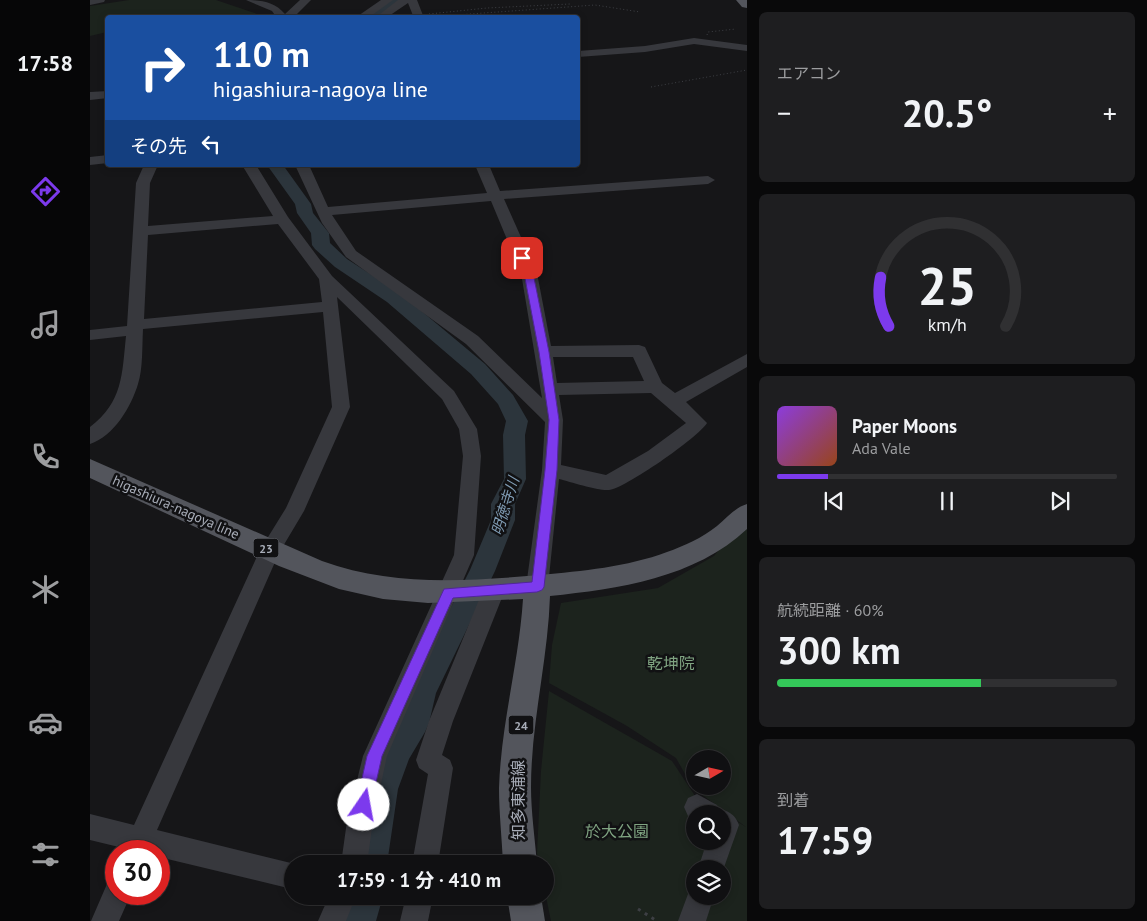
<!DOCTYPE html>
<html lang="ja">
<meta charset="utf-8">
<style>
:root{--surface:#101012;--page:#1e1e20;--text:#f1f3f6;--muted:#9c9d9f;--line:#303032;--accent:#7c3aed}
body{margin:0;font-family:"PT Sans","Noto Sans JP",sans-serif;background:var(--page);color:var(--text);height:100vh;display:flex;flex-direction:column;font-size:19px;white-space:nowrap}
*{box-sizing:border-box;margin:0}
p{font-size:16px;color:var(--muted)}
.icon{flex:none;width:28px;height:28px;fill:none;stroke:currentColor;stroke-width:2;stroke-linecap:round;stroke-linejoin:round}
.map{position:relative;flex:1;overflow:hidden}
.details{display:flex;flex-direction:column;gap:12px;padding:12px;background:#09090a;width:400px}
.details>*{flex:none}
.banner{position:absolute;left:15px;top:15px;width:475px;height:152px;border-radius:5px;box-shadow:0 2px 8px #0003,0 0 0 1px var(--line);background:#1a4fa0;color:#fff;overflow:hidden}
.needle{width:32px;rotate:81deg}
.buttons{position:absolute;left:596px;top:750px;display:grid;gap:10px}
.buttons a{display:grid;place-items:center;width:45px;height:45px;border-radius:50%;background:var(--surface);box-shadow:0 2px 8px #0003,0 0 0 1px var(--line);font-size:25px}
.speed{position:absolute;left:15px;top:840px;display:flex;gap:10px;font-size:25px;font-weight:700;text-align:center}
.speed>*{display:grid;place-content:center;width:65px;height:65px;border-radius:50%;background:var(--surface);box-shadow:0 2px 8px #0003,0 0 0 1px var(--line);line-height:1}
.speed .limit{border:8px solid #d22;background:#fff;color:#111}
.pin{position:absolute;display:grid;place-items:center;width:42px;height:42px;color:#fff;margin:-21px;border-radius:10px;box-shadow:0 2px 8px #0006}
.me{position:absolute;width:55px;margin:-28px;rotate:12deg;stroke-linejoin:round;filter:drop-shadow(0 0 4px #0008)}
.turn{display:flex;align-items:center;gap:18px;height:105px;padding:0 25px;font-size:22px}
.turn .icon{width:65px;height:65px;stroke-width:2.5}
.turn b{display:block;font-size:35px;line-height:42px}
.then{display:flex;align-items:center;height:48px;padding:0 25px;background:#0003;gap:10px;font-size:19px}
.big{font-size:38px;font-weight:700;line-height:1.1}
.details .card{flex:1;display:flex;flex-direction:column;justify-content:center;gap:8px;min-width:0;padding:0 18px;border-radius:8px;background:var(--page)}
.details .dial{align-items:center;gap:0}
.dial svg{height:130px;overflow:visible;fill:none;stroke:var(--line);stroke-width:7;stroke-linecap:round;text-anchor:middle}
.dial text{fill:var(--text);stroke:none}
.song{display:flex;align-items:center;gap:15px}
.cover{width:60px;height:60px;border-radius:8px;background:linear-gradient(135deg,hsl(270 70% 55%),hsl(20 70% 35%))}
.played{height:5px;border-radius:2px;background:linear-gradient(90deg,var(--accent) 15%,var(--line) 15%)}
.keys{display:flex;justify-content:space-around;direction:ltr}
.heat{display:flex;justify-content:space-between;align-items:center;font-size:28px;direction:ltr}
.charge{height:8px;border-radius:4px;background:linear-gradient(90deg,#34c759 60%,var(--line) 0)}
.trip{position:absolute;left:194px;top:855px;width:270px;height:50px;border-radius:25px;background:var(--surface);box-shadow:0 2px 8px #0003,0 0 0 1px var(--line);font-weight:700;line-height:50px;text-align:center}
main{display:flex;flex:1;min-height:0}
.tab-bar{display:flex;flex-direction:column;width:90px;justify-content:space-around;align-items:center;background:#060607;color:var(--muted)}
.tab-bar .icon{width:35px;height:35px}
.tab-bar .selected{color:var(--accent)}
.tab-bar b{font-size:22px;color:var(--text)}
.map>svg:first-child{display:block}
.green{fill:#1c231d;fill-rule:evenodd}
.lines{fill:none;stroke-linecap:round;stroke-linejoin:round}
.river{fill:#2c353c;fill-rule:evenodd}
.path-far1{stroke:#3d3f44;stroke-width:1;stroke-dasharray:1 2.5;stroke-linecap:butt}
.path{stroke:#3d3f44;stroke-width:3;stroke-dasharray:3 5;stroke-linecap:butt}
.minor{fill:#37383d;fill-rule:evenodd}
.major{fill:#53555c;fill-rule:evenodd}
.route{fill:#7c3aed;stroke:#51269a}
.labels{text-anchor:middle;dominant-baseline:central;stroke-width:5;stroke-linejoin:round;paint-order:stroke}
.shield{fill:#111113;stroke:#7b7e86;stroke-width:1}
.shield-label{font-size:12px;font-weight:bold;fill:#a8adb8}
.street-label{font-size:14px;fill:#a8adb8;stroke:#111113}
.water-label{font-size:15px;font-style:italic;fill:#7f9bb3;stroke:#111113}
.near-park-label{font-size:16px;fill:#7fa381;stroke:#111113}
.near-street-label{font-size:16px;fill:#a8adb8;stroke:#111113}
</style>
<main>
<nav class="tab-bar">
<b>17:58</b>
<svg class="icon selected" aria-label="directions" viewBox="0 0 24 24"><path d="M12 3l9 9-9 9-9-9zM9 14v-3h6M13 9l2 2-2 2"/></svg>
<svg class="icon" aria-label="music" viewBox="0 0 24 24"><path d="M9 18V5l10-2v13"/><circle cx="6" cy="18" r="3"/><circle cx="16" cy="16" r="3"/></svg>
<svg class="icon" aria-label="phone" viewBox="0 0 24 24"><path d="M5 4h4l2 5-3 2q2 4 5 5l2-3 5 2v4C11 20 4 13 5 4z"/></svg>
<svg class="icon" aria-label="climate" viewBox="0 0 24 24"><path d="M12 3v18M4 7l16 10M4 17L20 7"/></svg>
<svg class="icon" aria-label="car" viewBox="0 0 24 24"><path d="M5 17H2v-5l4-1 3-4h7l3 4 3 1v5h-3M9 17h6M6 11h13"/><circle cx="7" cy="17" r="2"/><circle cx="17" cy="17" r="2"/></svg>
<svg class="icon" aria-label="filters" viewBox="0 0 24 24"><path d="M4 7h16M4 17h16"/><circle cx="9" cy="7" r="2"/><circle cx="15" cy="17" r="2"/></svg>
</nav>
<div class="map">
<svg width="657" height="921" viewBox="0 0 657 921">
<rect width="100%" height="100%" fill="#161618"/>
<g class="green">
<path d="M39,0H126L176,17L18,18L17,32L0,36V6Z"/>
<path d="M657,515V921H461L455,892V864H449L447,853L451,771L459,691L582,761L605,796L656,827L603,788L586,758L537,726L459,683L462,645L471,603L568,588L624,556ZM605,759H632V786H605ZM605,814H632V841H605ZM605,869H632V896H605Z"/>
</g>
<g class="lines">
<g class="river">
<path d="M299,0H313L291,18H276Z"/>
<path d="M177,165H193L221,204L223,213L239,233L240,243L257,259L311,294L395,364L423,395L438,421L435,435L436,479L425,504V520L405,571L346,693L339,723L335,732L319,759L308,789L297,864H265L278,789L292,752L312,718L318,692L380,570L401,520V504L414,479L413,435L416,421L408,404L381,374L297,302L245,267L225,249L222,245L221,233L207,213L205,204Z"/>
<path d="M261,896H293L286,921H252Z"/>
</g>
<g class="path-far1">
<path d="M339,14L397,8L480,4"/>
<path d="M338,17L505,5L550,12"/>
<path d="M617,35L618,32L646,29"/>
<path d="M561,87L657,70"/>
</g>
<path class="path" d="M548,909L567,921"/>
<g class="minor">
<path d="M0,0H15L14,2L0,5Z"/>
<path d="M156,0C171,0 185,2 195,14L210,0H221L203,18H187L182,11Z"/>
<path d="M291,0H303L278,18H265Z"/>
<path d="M308,0H327L334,18H324L318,3L296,18H285Z"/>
<path d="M604,38L657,45V51L604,44L555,52L488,57V51L555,46Z"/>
<path d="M18,91V98L0,100V92Z"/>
<path d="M18,155V163L0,165V157Z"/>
<path d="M54,165H68L60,183L58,226L183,216L152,165H166L198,217L242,276L364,391L387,429L391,456L384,555L297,756L283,821L277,864H251L257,821L273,756L364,555L373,456L369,429L352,399L247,297L260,407L214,511L189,553L67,830L205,864H202V889L69,857V851H32L33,848L0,840V814L44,825L170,550L196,508L242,407L233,312L53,329C52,347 53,368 48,384C41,407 24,436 0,444V427C33,402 32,374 36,336L0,340V330L37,326L46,183ZM188,224L229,279L232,302L54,319L58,235Z"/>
<path d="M205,165H219L238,207L397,193L385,165H399L410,191L618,176L625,180L618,184L414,199L447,273L461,346L549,345L555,347L572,383L585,393L657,354V367L596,402L617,423C609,437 534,489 519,490C508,491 481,482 469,479L458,587L454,593L447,596L440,593L436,587L452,470L455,422L376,344L256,257L232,223ZM401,201L431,273L452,398L388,336L266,251L242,215ZM463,357H543L554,381L467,383ZM561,393L596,423L558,451L516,475L471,465L473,420L469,395Z"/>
<path d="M404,581L412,584L415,590L363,721L352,755L360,760L363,768L348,864H322L338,774L329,768L326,760L339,721L393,590L396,584Z"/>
<path d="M607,794L627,805L629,810L632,809C641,813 645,815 649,825L632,873V869H608L617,841H632V814H605V820L598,816L594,807L598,798Z"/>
<path d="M26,881V894H41L29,921H1L17,884Z"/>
<path d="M605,885V896H624L616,921H588L601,886Z"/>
<path d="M239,896H266L256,921H228Z"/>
<path d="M316,896H343L338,921H310Z"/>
</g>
<g class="major">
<path d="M646,0H657V8L652,7Z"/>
<path d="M0,459L232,561C303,587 377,581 450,575C492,571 537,567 577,552C594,546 612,538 627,526C637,518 644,508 657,504V529C605,578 528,589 460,596C458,660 441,723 441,787C441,812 445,839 447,864H413C412,839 409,813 409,788C411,724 429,662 433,599L338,603L293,599L249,589L189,566L0,478Z"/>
<path d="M417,896H451L455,921H421Z"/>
</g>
</g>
<path class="route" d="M432,255L437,258L443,273L459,352L469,420L467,470L454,587L452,590L447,592L363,598L292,756L281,805L279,810L274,812L268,810L266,805L277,756L354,589L442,582L455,470L459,420L449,352L434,273L427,258Z"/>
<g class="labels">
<g class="shield">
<rect x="163.5" y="538.5" width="25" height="19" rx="4"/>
<rect x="418.5" y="715.5" width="25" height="19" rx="4"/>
</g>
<g class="shield-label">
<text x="176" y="548">23</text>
<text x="431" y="725">24</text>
</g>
<g class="street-label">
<text transform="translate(86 507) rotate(24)">higashiura-nagoya line</text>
</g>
<g class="water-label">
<text transform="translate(415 506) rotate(-73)">明徳寺川</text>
</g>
<g class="near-park-label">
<text x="581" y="663">乾坤院</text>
<text x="527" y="831">於大公園</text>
</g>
<g class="near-street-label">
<text transform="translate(428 800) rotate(-90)">知多東浦線</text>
</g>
</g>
</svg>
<div class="buttons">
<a><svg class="needle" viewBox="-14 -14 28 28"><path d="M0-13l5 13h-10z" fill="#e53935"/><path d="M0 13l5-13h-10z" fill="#9c9d9f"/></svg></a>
<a><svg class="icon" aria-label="search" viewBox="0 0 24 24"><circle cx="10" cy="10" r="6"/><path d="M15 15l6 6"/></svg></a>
<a><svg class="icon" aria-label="layers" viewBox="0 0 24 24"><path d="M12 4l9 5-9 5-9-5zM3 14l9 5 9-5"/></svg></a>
</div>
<div class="speed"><div class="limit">30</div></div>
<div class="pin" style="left:432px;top:258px;background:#d93025"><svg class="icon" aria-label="arrive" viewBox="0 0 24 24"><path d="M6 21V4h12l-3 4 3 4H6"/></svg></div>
<svg class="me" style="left:274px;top:805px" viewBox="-20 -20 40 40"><circle r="19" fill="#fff"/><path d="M0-13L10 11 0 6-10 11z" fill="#7c3aed"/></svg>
<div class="trip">17:59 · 1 分 · 410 m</div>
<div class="banner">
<div class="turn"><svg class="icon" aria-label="right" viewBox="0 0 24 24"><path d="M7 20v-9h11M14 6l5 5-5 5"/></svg><div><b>110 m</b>higashiura-nagoya line</div></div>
<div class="then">その先<svg class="icon" aria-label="left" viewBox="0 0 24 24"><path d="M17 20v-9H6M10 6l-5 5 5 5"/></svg></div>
</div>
</div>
<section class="details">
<div class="card"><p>エアコン</p>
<div class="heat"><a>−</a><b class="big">20.5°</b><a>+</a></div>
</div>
<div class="card dial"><svg viewBox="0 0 100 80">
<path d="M14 69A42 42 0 1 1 86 69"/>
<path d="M14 69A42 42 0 0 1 9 39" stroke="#7c3aed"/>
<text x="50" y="56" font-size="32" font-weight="700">25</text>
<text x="50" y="72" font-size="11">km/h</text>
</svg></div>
<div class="card">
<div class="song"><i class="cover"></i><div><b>Paper Moons</b><p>Ada Vale</p></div></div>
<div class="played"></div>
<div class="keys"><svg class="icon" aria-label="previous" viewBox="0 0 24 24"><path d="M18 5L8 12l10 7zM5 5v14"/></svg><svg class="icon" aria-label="pause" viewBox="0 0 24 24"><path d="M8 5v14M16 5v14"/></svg><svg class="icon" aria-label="next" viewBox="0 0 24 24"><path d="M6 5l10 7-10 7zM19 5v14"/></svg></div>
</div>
<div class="card"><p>航続距離 · 60%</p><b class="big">300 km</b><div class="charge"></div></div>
<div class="card"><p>到着</p><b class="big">17:59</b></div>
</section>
</main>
